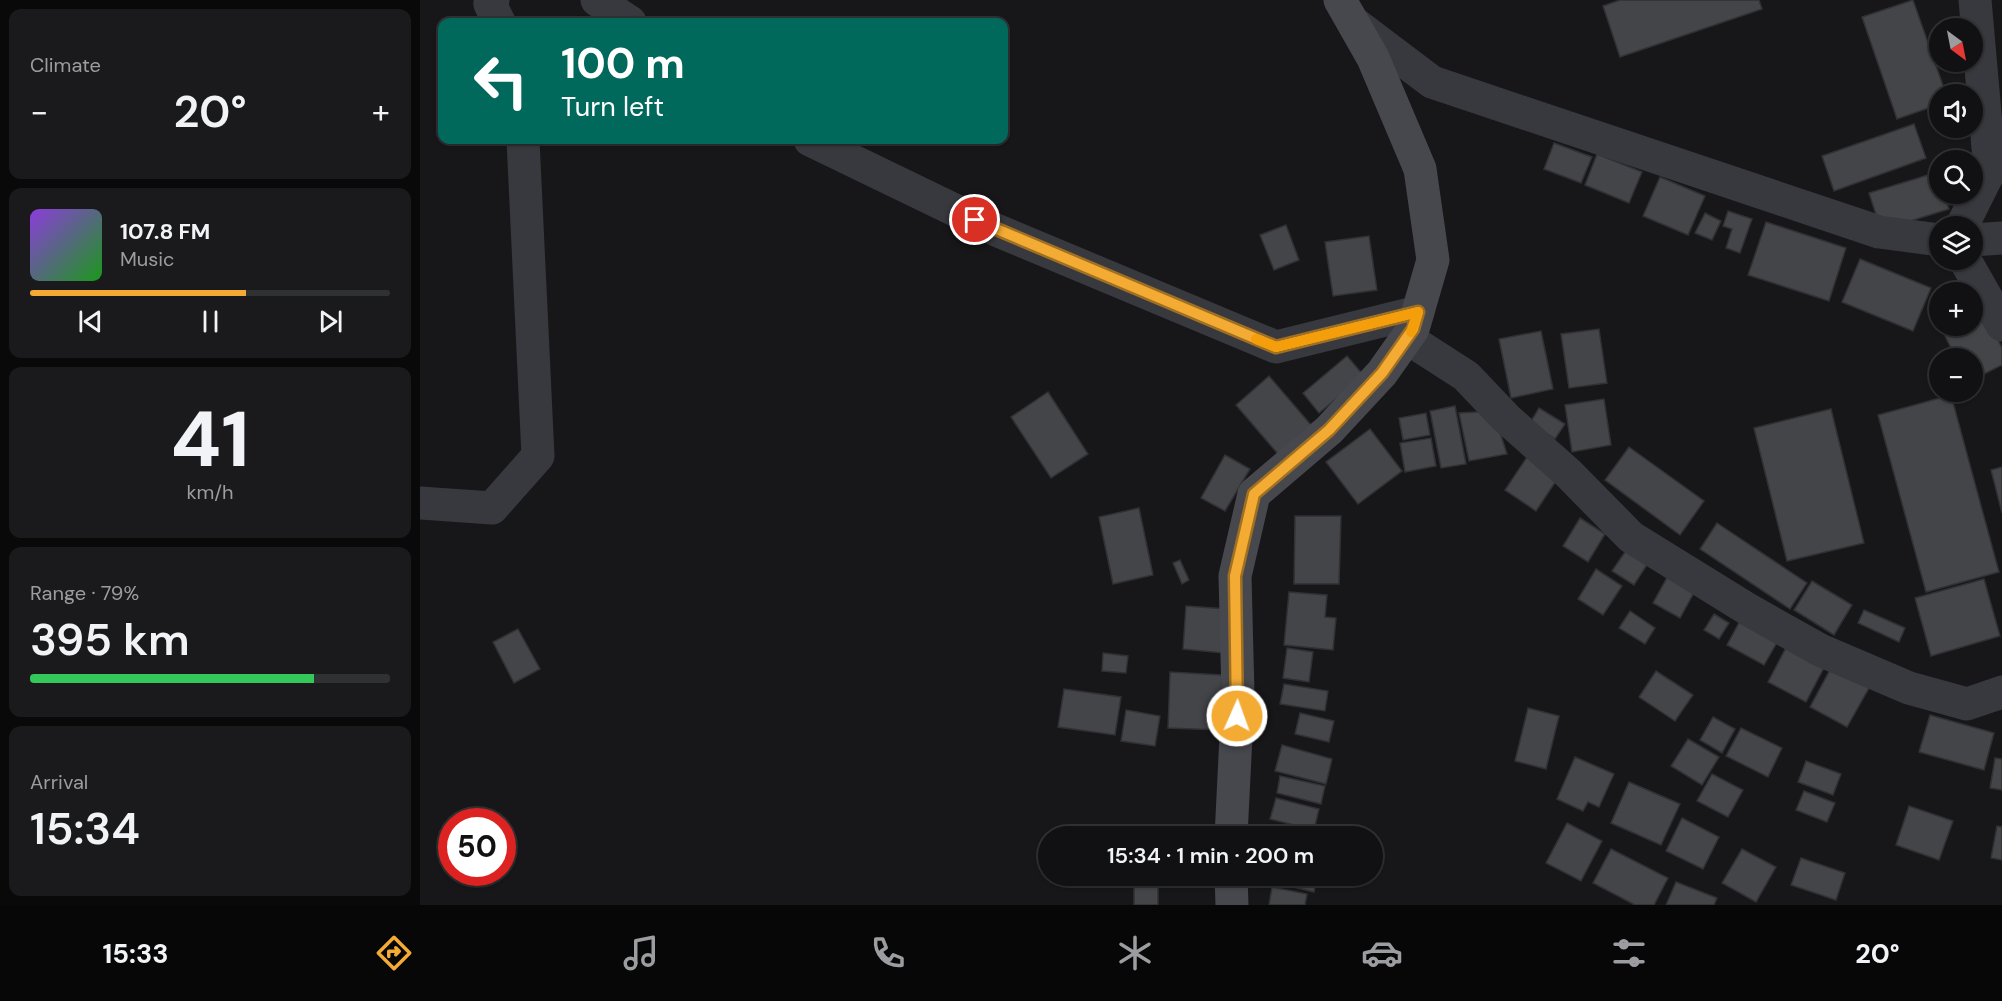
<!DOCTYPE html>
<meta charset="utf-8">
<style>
:root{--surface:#111113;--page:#1a1a1c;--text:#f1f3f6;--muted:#9c9da0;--line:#303133;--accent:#f4ab34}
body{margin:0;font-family:"DM Sans",sans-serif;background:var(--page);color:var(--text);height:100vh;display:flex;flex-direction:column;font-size:22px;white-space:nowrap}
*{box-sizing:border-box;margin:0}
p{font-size:20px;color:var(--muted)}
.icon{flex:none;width:33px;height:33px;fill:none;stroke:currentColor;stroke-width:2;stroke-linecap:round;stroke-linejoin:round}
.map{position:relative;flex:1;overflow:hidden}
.sheet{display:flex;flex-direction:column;gap:9px;padding:9px;background:#09090a;width:420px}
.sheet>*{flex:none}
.hud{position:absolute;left:18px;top:18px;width:570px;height:126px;border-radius:12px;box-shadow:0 2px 4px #0004,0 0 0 2px var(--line);background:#00695c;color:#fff;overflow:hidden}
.needle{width:39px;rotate:148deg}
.controls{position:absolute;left:1509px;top:18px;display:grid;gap:12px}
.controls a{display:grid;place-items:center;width:54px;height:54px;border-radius:50%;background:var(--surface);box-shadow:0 2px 4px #0004,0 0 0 2px var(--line);font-size:30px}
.speed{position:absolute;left:18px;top:808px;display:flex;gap:12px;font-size:30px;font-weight:700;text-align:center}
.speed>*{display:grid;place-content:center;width:78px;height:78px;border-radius:50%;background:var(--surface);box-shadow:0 2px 4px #0004,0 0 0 2px var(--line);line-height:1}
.speed .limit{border:9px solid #d22;background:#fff;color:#111}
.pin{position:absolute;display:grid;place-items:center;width:51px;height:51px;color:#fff;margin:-26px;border:3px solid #fff;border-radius:50%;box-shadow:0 2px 6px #0007}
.me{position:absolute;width:66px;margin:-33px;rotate:2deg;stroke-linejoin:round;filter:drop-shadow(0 0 4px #0008)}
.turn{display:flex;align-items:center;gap:21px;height:126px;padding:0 24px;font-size:27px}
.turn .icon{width:78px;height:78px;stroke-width:2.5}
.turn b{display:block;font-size:42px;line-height:51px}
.big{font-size:45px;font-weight:600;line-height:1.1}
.sheet .tile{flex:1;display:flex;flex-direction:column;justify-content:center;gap:9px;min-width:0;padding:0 21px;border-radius:12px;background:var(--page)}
.sheet .dial{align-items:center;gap:0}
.dial b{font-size:78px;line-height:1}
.song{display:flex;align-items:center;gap:18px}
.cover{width:72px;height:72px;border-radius:9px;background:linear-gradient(135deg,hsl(270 70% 55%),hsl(120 70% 35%))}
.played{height:6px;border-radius:3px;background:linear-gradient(90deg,var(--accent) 60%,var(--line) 60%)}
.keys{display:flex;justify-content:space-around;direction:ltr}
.heat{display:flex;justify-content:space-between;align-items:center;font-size:33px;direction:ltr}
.charge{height:9px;border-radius:4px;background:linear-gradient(90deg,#34c759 79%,var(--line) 0)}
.trip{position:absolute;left:618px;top:826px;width:345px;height:60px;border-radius:30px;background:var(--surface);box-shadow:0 2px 4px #0004,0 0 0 2px var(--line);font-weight:600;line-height:60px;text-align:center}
.menu{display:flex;height:96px;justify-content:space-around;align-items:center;background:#070708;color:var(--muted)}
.menu .icon{width:42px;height:42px}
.menu .selected{color:var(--accent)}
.menu b{font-size:27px;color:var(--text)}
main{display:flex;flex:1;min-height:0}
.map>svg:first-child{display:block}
.building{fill:#434549;stroke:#313135;stroke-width:1.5}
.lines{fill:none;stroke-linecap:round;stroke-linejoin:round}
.minor{stroke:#38393e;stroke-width:33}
.secondary{stroke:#46484e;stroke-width:33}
.route-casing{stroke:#9f6f22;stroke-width:15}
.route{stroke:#f4ab34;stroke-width:10}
.slow{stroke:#f59e0b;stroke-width:10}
</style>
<main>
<section class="sheet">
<div class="tile"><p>Climate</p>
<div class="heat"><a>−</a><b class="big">20°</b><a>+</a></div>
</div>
<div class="tile">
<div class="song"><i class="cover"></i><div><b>107.8 FM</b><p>Music</p></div></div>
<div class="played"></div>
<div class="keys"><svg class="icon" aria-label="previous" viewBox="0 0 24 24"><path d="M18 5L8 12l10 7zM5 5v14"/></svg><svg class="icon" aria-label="pause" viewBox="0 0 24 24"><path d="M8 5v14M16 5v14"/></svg><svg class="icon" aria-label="next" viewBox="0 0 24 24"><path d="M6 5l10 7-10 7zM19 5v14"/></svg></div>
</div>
<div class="tile dial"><b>41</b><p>km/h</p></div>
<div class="tile"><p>Range · 79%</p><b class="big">395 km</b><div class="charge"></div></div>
<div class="tile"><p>Arrival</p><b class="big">15:34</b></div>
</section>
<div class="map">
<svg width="1582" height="905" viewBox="0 0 1582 905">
<rect width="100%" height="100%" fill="#171719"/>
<g class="building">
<path d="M1200,0H1339L1342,9L1200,57L1183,6Z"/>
<path d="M1493,0L1526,94H1520V104L1477,119L1442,17Z"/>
<path d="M1494,124L1506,158L1414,191L1402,156Z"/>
<path d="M1134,143L1172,157L1161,183L1124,169Z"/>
<path d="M1177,154L1222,172L1209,203L1165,185Z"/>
<path d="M1518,172L1520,194H1524L1529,209L1461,230L1449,193Z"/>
<path d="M1240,177L1285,196L1268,235L1223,216Z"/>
<path d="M1308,211L1332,219L1320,253L1306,248L1312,229L1303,226Z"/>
<path d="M1285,213L1301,221L1292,240L1275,233Z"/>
<path d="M1346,222L1426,248L1409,301L1328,275Z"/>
<path d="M866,225L879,260L854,270L840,235Z"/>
<path d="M949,236L957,290L913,296L905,242Z"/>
<path d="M1440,259L1511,288L1493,331L1422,302Z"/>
<path d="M1564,311L1582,348V365L1552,380V358H1536L1523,332L1536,326H1552V317Z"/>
<path d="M1179,329L1187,383L1149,388L1141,334Z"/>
<path d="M1121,331L1133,389L1091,398L1079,339Z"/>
<path d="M927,356L944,376L899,413L883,393Z"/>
<path d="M849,376L891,425L858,454L816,405Z"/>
<path d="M628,392L668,454L631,478L591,417Z"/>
<path d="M1531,395L1579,572L1506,592L1458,415Z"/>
<path d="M1184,399L1191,445L1152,452L1145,405Z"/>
<path d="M1035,406L1046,464L1021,468L1010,411Z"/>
<path d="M1119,408L1145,424L1135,439L1110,423Z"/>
<path d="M1411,409L1444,543L1367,561L1334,428Z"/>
<path d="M1073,411L1087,454L1049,461L1039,413Z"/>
<path d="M1006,413L1010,435L983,440L979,418Z"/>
<path d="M950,429L982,471L938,504L906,462Z"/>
<path d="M1011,438L1016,466L985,472L980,443Z"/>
<path d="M1209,447L1284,501L1260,535L1185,480Z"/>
<path d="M1109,454L1140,475L1116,511L1085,490Z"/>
<path d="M805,455L830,469L805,511L781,498Z"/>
<path d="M1582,467V513L1571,470Z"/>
<path d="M719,508L733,575L693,584L679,517Z"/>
<path d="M875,516H921L919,584H874Z"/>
<path d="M1160,518L1185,534L1168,562L1143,546Z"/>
<path d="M1297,523L1387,583L1370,609L1280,549Z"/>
<path d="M1209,546L1230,560L1214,585L1192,571Z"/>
<path d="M760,560L769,580L762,584L753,563Z"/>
<path d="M1176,569L1202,586L1183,615L1158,599Z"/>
<path d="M1249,574L1276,589L1260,618L1233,603Z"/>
<path d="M1564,579L1580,636L1511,656L1495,598Z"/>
<path d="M1392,581L1432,605L1414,635L1374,610Z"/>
<path d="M869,592L907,595L905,617L916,618L913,650L864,645Z"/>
<path d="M766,606L807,609L803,653L763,649Z"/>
<path d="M1444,610L1485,628L1479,642L1438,623Z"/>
<path d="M1210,611L1235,628L1225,644L1199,628Z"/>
<path d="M1294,614L1309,623L1299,639L1284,630Z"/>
<path d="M1322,617L1359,639L1344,665L1307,645Z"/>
<path d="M98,629L120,669L94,683L73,642Z"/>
<path d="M1369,642L1407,662L1386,702L1348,682Z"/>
<path d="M867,648L893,652L889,682L863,678Z"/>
<path d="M683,653L708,656L706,673L682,671Z"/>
<path d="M1411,668L1449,688L1427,727L1390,707Z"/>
<path d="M1236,671L1273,695L1255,721L1219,697Z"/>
<path d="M750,672L802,675L800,730L748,728Z"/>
<path d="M864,684L908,691L905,711L860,704Z"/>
<path d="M644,689L701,697L695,735L638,727Z"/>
<path d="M1108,708L1139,716L1126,769L1095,761Z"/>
<path d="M706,710L740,716L735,746L701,741Z"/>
<path d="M880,713L914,721L909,742L875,734Z"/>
<path d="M1510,715L1574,733L1564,770L1499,752Z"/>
<path d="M1293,717L1315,729L1302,753L1280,740Z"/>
<path d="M1321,728L1362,748L1348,777L1306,756Z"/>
<path d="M1268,739L1299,757L1282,785L1251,766Z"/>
<path d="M862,745L912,759L906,784L855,771Z"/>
<path d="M1155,757L1194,774L1179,807L1168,802L1163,811L1137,799Z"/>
<path d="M1575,758L1582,759V790L1570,788Z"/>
<path d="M1386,761L1421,774L1413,795L1378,782Z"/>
<path d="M1292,774L1323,790L1308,817L1277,801Z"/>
<path d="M860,776L905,786L901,804L857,793Z"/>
<path d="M1209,782L1260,804L1241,845L1191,823Z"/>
<path d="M1384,791L1415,803L1407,822L1376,810Z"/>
<path d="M856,798L899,809L894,830L850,819Z"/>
<path d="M1489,806L1533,821L1519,860L1476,845Z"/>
<path d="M1262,818L1299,837L1283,869L1246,851Z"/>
<path d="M1147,823L1182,841L1161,881L1126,863Z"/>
<path d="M1577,826L1582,827V860L1571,858Z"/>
<path d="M860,827L893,836L858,837Z"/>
<path d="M1191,849L1248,878L1234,905H1215L1173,883Z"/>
<path d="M1322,849L1356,867L1336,902L1302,883Z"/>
<path d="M1381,858L1425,873L1416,900L1371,885Z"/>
<path d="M850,876H897L894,892L849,881Z"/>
<path d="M1256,882L1297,898L1294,905H1246Z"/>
<rect x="714" y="884" width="24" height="21"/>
<path d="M852,887L887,894L885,905H849Z"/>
</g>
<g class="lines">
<g class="minor">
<path d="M73,0L70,4L79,22"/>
<path d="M177,0L210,22"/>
<path d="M934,23L1012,82L1459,232L1520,240"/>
<path d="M390,140L576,230L856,347L998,312"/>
<path d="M1542,226L1570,170L1555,0"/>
<path d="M1552,240L1582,238"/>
<path d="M1545,260L1582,325"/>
<path d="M987,338L1046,376L1086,418L1148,473L1211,537L1329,610L1400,650L1489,688L1547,704L1582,692"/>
<path d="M0,503L72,508L118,456L103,140"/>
</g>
<g class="secondary">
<path d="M811,837L818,695L815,576L834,494L909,430L962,373L993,329L1013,260L1000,169L953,58L920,0"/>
<path d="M811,876L812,905"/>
</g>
</g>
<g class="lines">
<g class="route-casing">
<path id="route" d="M555,220L856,347L998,312L993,329L962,373L909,430L834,494L815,576L817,716"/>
</g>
<use href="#route" class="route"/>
<path class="slow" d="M836,339L856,347L998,312L991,332"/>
</g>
</svg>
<div class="controls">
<a><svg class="needle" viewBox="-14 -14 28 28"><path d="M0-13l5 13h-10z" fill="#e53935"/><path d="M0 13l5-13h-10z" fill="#9c9da0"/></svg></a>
<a><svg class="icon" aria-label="sound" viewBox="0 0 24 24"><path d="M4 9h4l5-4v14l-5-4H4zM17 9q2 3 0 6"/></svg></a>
<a><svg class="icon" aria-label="search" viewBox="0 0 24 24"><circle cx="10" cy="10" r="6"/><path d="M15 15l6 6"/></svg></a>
<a><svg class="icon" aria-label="layers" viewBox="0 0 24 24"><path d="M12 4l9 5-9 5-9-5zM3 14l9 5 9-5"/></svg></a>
<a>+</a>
<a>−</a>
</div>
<div class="speed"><div class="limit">50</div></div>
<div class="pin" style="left:555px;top:220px;background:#d93025"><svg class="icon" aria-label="arrive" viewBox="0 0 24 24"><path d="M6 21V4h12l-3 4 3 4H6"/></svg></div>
<svg class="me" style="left:817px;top:716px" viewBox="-20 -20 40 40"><circle r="17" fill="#f4ab34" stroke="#fff" stroke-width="3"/><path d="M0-11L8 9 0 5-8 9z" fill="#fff"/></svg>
<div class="trip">15:34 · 1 min · 200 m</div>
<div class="hud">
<div class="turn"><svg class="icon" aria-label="left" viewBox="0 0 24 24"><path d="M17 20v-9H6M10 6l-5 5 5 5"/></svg><div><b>100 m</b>Turn left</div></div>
</div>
</div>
</main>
<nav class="menu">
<b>15:33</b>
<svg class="icon selected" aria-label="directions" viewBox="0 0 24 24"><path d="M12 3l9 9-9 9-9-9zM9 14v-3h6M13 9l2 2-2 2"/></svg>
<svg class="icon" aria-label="music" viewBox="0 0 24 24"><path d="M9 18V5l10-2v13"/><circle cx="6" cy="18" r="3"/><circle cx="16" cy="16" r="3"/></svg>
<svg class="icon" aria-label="phone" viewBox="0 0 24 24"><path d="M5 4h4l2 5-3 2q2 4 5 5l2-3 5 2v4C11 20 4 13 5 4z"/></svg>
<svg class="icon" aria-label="climate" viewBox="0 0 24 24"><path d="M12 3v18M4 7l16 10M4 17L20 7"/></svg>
<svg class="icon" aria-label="car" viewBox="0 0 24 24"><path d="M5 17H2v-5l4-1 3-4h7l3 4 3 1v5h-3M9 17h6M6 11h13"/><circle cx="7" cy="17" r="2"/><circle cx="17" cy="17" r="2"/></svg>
<svg class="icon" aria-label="filters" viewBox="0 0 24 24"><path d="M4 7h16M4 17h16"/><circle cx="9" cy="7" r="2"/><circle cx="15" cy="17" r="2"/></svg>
<b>20°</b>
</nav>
